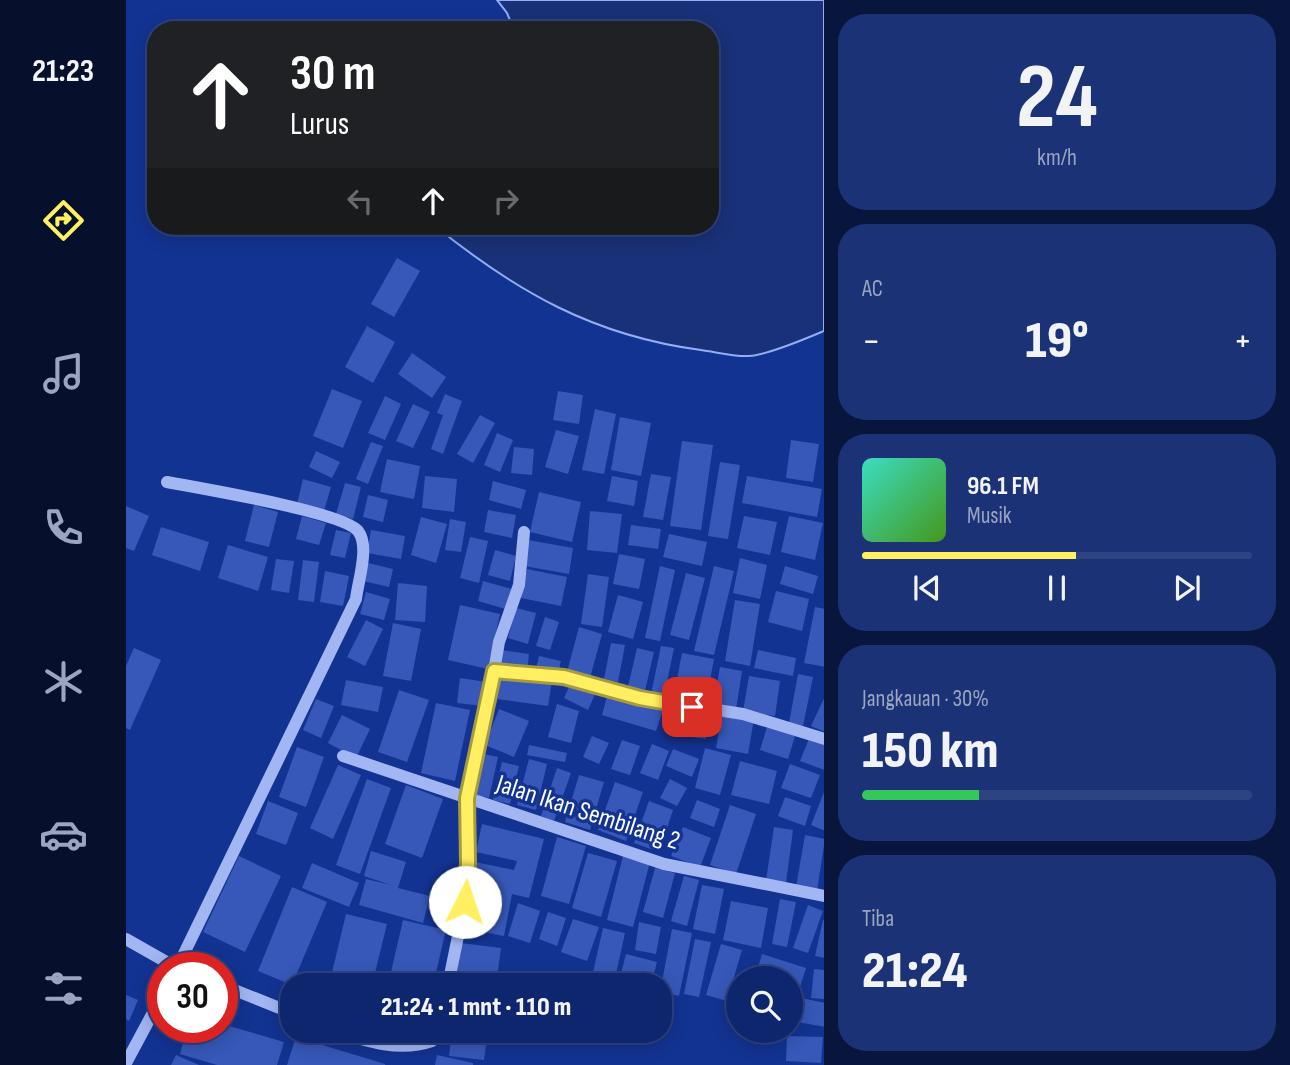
<!DOCTYPE html>
<html lang="id">
<meta charset="utf-8">
<style>
:root{--surface:#0e266e;--page:#1c3276;--text:#f1f3f6;--muted:#9ba5c2;--line:#2e4381;--accent:#ffef61}
body{margin:0;font-family:"Sofia Sans Condensed",sans-serif;background:var(--page);color:var(--text);height:100vh;display:flex;flex-direction:column;font-size:26px;white-space:nowrap}
*{box-sizing:border-box;margin:0}
p{font-size:23px;color:var(--muted)}
.icon{flex:none;width:38px;height:38px;fill:none;stroke:currentColor;stroke-width:2;stroke-linecap:round;stroke-linejoin:round}
.map{position:relative;flex:1;overflow:hidden}
.details{display:flex;flex-direction:column;gap:14px;padding:14px;background:#08153c;width:466px}
.details>*{flex:none}
.top-card{position:absolute;left:21px;top:21px;width:572px;height:214px;border-radius:28px;box-shadow:0 4px 18px #0003,0 0 0 2px var(--line);background:#202124;color:#fff;overflow:hidden}
.controls{position:absolute;left:600px;top:966px;display:grid;gap:14px}
.controls a{display:grid;place-items:center;width:77px;height:77px;border-radius:50%;background:var(--surface);box-shadow:0 4px 18px #0003,0 0 0 2px var(--line);font-size:35px}
.speed{position:absolute;left:21px;top:952px;display:flex;gap:14px;font-size:35px;font-weight:700;text-align:center}
.speed>*{display:grid;place-content:center;width:91px;height:91px;border-radius:50%;background:var(--surface);box-shadow:0 4px 18px #0003,0 0 0 2px var(--line);line-height:1}
.speed .limit{border:10px solid #d22;background:#fff;color:#111}
.pin{position:absolute;display:grid;place-items:center;width:60px;height:60px;color:#fff;margin:-30px;border-radius:14px;box-shadow:0 4px 10px #0006}
.me{position:absolute;width:77px;margin:-38px;rotate:4deg;stroke-linejoin:round;filter:drop-shadow(0 0 5px #0008)}
.turn{display:flex;align-items:center;gap:24px;height:147px;padding:0 28px;font-size:32px}
.turn .icon{width:91px;height:91px;stroke-width:2.5}
.turn b{display:block;font-size:49px;line-height:60px}
.lanes{display:flex;align-items:center;height:66px;padding:0 28px;background:#0003;justify-content:center;gap:35px;direction:ltr}
.lanes .off{opacity:.35}
.big{font-size:52px;font-weight:800;line-height:1.1}
.details .tile{flex:1;display:flex;flex-direction:column;justify-content:center;gap:10px;min-width:0;padding:0 24px;border-radius:28px;background:var(--page)}
.details .dial{align-items:center;gap:0}
.dial b{font-size:91px;line-height:1}
.song{display:flex;align-items:center;gap:21px}
.cover{width:84px;height:84px;border-radius:10px;background:linear-gradient(135deg,hsl(170 70% 55%),hsl(100 70% 35%))}
.played{height:7px;border-radius:4px;background:linear-gradient(90deg,var(--accent) 55%,var(--line) 55%)}
.keys{display:flex;justify-content:space-around;direction:ltr}
.heat{display:flex;justify-content:space-between;align-items:center;font-size:38px;direction:ltr}
.charge{height:10px;border-radius:5px;background:linear-gradient(90deg,#34c759 30%,var(--line) 0)}
.trip{position:absolute;left:154px;top:973px;width:392px;height:70px;border-radius:28px;background:var(--surface);box-shadow:0 4px 18px #0003,0 0 0 2px var(--line);font-weight:800;line-height:70px;text-align:center}
main{display:flex;flex:1;min-height:0}
.dock{display:flex;flex-direction:column;width:126px;justify-content:space-around;align-items:center;background:#060f2c;color:var(--muted)}
.dock .icon{width:49px;height:49px}
.dock .on{color:var(--accent)}
.dock b{font-size:32px;color:var(--text)}
.map>svg:first-child{display:block}
.water{fill:#193179;stroke:#93aef5;stroke-width:2}
.building{fill:#3758b9}
.lines{fill:none;stroke-linecap:round;stroke-linejoin:round}
.minor{stroke:#a1b6f2;stroke-width:12}
.route-casing{stroke:#a69b3f;stroke-width:18}
.route{stroke:#ffef61;stroke-width:12}
.labels{text-anchor:middle;dominant-baseline:central;stroke-width:7;stroke-linejoin:round;paint-order:stroke}
.street-label{font-size:26px;fill:#fff;stroke:#133392}
</style>
<main>
<nav class="dock">
<b>21:23</b>
<svg class="icon on" aria-label="directions" viewBox="0 0 24 24"><path d="M12 3l9 9-9 9-9-9zM9 14v-3h6M13 9l2 2-2 2"/></svg>
<svg class="icon" aria-label="music" viewBox="0 0 24 24"><path d="M9 18V5l10-2v13"/><circle cx="6" cy="18" r="3"/><circle cx="16" cy="16" r="3"/></svg>
<svg class="icon" aria-label="phone" viewBox="0 0 24 24"><path d="M5 4h4l2 5-3 2q2 4 5 5l2-3 5 2v4C11 20 4 13 5 4z"/></svg>
<svg class="icon" aria-label="climate" viewBox="0 0 24 24"><path d="M12 3v18M4 7l16 10M4 17L20 7"/></svg>
<svg class="icon" aria-label="car" viewBox="0 0 24 24"><path d="M5 17H2v-5l4-1 3-4h7l3 4 3 1v5h-3M9 17h6M6 11h13"/><circle cx="7" cy="17" r="2"/><circle cx="17" cy="17" r="2"/></svg>
<svg class="icon" aria-label="filters" viewBox="0 0 24 24"><path d="M4 7h16M4 17h16"/><circle cx="9" cy="7" r="2"/><circle cx="15" cy="17" r="2"/></svg>
</nav>
<div class="map">
<svg width="699" height="1065" viewBox="0 0 699 1065">
<rect width="100%" height="100%" fill="#133392"/>
<path class="water" d="M371,0H698V331C679,339 642,355 623,356C608,357 590,352 575,350C468,336 391,292 309,226H584V30H388L381,13Z"/>
<g class="building">
<path d="M271,258L294,271L268,317L245,304Z"/>
<path d="M241,326L269,342L247,383L219,367Z"/>
<path d="M286,353L320,377L306,398L272,374Z"/>
<path d="M206,389L236,401L217,448L187,436Z"/>
<path d="M432,391L457,395L453,424L427,420Z"/>
<path d="M319,394L336,401L317,454L305,449L317,415L311,413Z"/>
<path d="M259,396L275,404L259,440L242,433Z"/>
<path d="M287,404L304,412L287,448L270,441Z"/>
<path d="M469,409L490,414L478,474L456,470Z"/>
<path d="M354,415L369,423L347,463L331,454Z"/>
<path d="M494,417L525,423L515,476L485,470Z"/>
<path d="M430,430L453,436L442,474L419,467Z"/>
<path d="M371,433L387,440L374,472L358,465Z"/>
<path d="M665,440L693,444L687,482L660,478Z"/>
<path d="M556,441L587,445L575,530L544,526Z"/>
<path d="M245,442L257,446L242,484L230,479Z"/>
<path d="M388,447L408,449L406,475L385,473Z"/>
<path d="M190,451L214,462L206,478L183,467Z"/>
<path d="M261,459L294,466L288,499L254,492Z"/>
<path d="M594,462L614,465L602,539L582,536Z"/>
<path d="M525,474L545,477L537,520L517,517Z"/>
<path d="M299,476L331,479L328,512L296,508Z"/>
<path d="M486,476L512,481L508,506L481,501Z"/>
<path d="M621,476L696,489L691,517L616,503Z"/>
<path d="M177,479L205,487L198,511L171,504Z"/>
<path d="M367,481L400,490L395,509L363,500Z"/>
<path d="M219,483L235,487L227,519L210,514Z"/>
<path d="M413,492L455,502L446,542L404,532Z"/>
<path d="M242,495L262,500L257,522L237,517Z"/>
<path d="M128,505L152,512L143,547L119,541Z"/>
<path d="M0,506L23,516L8,551L0,548Z"/>
<path d="M362,510L390,515L386,538L358,532Z"/>
<path d="M464,511L496,514L491,553L461,550Z"/>
<path d="M176,516L200,523L193,545L170,539Z"/>
<path d="M618,516L651,522L644,555L611,548Z"/>
<path d="M663,516L697,523L689,560L655,552Z"/>
<path d="M295,517L321,524L310,563L285,555Z"/>
<path d="M324,519L340,522L335,552L319,550Z"/>
<path d="M505,525L535,529L532,549L502,545Z"/>
<path d="M35,527L83,542L74,571L26,555Z"/>
<path d="M210,530L225,533L219,558L204,555Z"/>
<path d="M245,530L279,536L275,559L241,553Z"/>
<path d="M543,534L581,542L576,566L537,557Z"/>
<path d="M344,537L362,541L353,583L334,578Z"/>
<path d="M402,540L447,548L443,574L398,566Z"/>
<path d="M102,545L142,557L132,591L92,578Z"/>
<path d="M369,550L390,556L384,581L362,575Z"/>
<path d="M493,554L519,559L513,589L487,584Z"/>
<path d="M614,558L641,565L634,599L607,593Z"/>
<path d="M150,559L168,561L163,593L145,590Z"/>
<path d="M177,560L193,562L188,602L172,600Z"/>
<path d="M242,563L267,569L263,587L237,581Z"/>
<path d="M534,566L549,570L534,641L519,638Z"/>
<path d="M588,566L608,571L588,655L568,651Z"/>
<path d="M659,566L692,576L687,594L654,584Z"/>
<path d="M401,569L441,577L435,606L395,598Z"/>
<path d="M199,571L223,576L217,606L194,602Z"/>
<path d="M560,573L579,578L563,640L544,635Z"/>
<path d="M462,574L483,577L476,627L455,624Z"/>
<path d="M357,581L389,590L383,610L352,601Z"/>
<path d="M272,583L301,586L299,622L269,620Z"/>
<path d="M650,591L683,599L676,631L642,622Z"/>
<path d="M240,592L264,599L258,620L234,614Z"/>
<path d="M492,595L517,602L507,639L482,632Z"/>
<path d="M609,600L634,604L624,666L599,661Z"/>
<path d="M334,605L374,614L362,669L322,660Z"/>
<path d="M689,607L699,609V667L678,663Z"/>
<path d="M390,608L410,613L402,644L382,638Z"/>
<path d="M419,617L433,622L424,650L410,646Z"/>
<path d="M240,620L257,629L239,666L221,657Z"/>
<path d="M267,623L295,629L285,681L257,676Z"/>
<path d="M453,627L476,634L464,678L441,672Z"/>
<path d="M485,643L499,645L492,682L478,679Z"/>
<path d="M535,646L548,648L538,697L525,694Z"/>
<path d="M8,648L35,660L4,730L0,728V666Z"/>
<path d="M511,648L528,652L518,695L501,691Z"/>
<path d="M375,650L403,654L401,673L372,670Z"/>
<path d="M632,650L670,658L667,676L628,668Z"/>
<path d="M556,653L588,659L580,702L548,696Z"/>
<path d="M413,656L435,661L432,674L410,669Z"/>
<path d="M594,667L616,671L610,710L587,706Z"/>
<path d="M375,673L426,681L422,706L371,699Z"/>
<path d="M672,674L687,677L677,726L663,723Z"/>
<path d="M623,676L654,681L649,716L617,711Z"/>
<path d="M334,678L361,682L357,706L331,703Z"/>
<path d="M220,680L257,687L252,712L215,705Z"/>
<path d="M446,680L470,692L462,710L438,698Z"/>
<path d="M273,690L303,700L281,762L252,752Z"/>
<path d="M482,693L537,710L530,731L476,715Z"/>
<path d="M699,696V732L685,726Z"/>
<path d="M190,699L208,706L195,738L177,730Z"/>
<path d="M310,703L344,710L329,781L295,773Z"/>
<path d="M431,704L453,711L445,743L422,737Z"/>
<path d="M373,709L403,721L388,757L359,745Z"/>
<path d="M546,710L583,715L580,739L543,734Z"/>
<path d="M596,713L628,719L622,754L590,748Z"/>
<path d="M216,715L244,729L230,758L202,743Z"/>
<path d="M641,727L669,736L662,759L634,750Z"/>
<path d="M466,736L483,743L473,764L457,757Z"/>
<path d="M683,739L699,745V770L674,761Z"/>
<path d="M496,740L514,746L504,775L485,769Z"/>
<path d="M526,744L543,751L532,780L514,773Z"/>
<path d="M403,745L441,753L439,762L401,755Z"/>
<path d="M171,747L198,757L180,807L153,797Z"/>
<path d="M579,748L605,755L594,795L569,788Z"/>
<path d="M547,749L573,759L566,777L540,766Z"/>
<path d="M358,754L372,757L363,798L350,795Z"/>
<path d="M403,759L421,764L410,810L391,805Z"/>
<path d="M614,761L651,771L643,804L605,795Z"/>
<path d="M376,762L393,766L384,804L367,800Z"/>
<path d="M664,764L694,775L685,798L655,788Z"/>
<path d="M212,765L235,775L207,839L184,828Z"/>
<path d="M431,768L445,773L428,821L415,816Z"/>
<path d="M453,775L478,782L464,830L439,822Z"/>
<path d="M241,779L265,788L234,874L210,865Z"/>
<path d="M544,779L561,788L551,806L534,798Z"/>
<path d="M489,782L517,792L500,841L472,830Z"/>
<path d="M280,785L317,799L296,858L259,844Z"/>
<path d="M698,792H699V831L685,825Z"/>
<path d="M659,797L685,806L679,826L652,816Z"/>
<path d="M571,800L594,809L588,827L564,818Z"/>
<path d="M142,801L172,813L160,845L130,834Z"/>
<path d="M523,801L547,810L533,852L508,843Z"/>
<path d="M604,805L630,814L610,874L584,865Z"/>
<path d="M356,824L418,839L403,898L386,894L378,936L337,928L349,862L388,870L391,861L350,852Z"/>
<path d="M557,827L585,838L574,867L545,856Z"/>
<path d="M648,827L667,830L660,883L640,880Z"/>
<path d="M679,835L699,839L691,891L670,887Z"/>
<path d="M431,837L460,846L443,904L415,896Z"/>
<path d="M245,851L280,862L272,888L304,896L297,923L233,905L240,879L265,885L238,876Z"/>
<path d="M462,853L491,861L475,917L446,908Z"/>
<path d="M113,856L155,876L119,952L77,932Z"/>
<path d="M497,856L524,862L507,927L481,920Z"/>
<path d="M186,863L233,883L223,907L176,888Z"/>
<path d="M529,868L549,873L537,918L517,912Z"/>
<path d="M558,876L573,880L561,926L545,921Z"/>
<path d="M576,885L598,889L589,934L567,929Z"/>
<path d="M166,887L201,902L166,985L132,971Z"/>
<path d="M654,899L670,902L661,947L646,944Z"/>
<path d="M605,901L642,908L635,948L597,940Z"/>
<path d="M392,903L414,911L404,943L382,936Z"/>
<path d="M682,905L697,911L682,953L667,948Z"/>
<path d="M422,912L440,918L431,946L413,939Z"/>
<path d="M220,914L261,924L246,985H203Z"/>
<path d="M447,919L473,927L461,961L435,952Z"/>
<path d="M277,920L320,930L307,985H262Z"/>
<path d="M697,920H699V958L689,956Z"/>
<path d="M513,922L535,927L530,954L509,950Z"/>
<path d="M477,928L499,933L489,978L467,972Z"/>
<path d="M546,929L566,933L553,996L534,992Z"/>
<path d="M569,939L585,942L573,997L558,994Z"/>
<path d="M335,943L375,948L370,985H329Z"/>
<path d="M595,944L616,950L601,1001L580,995Z"/>
<path d="M500,954L531,962L525,985H492Z"/>
<path d="M636,954L680,968L674,987L668,986L665,993V978H645L630,974Z"/>
<path d="M688,969L699,970V999L685,998Z"/>
<path d="M612,987V1016L603,1013Z"/>
<path d="M0,995L12,1000L3,1021L0,1019Z"/>
<path d="M675,998L699,1003V1027L671,1022Z"/>
<path d="M96,1024L158,1042L151,1065H91L54,1054L61,1027H96Z"/>
<path d="M256,1031H296L294,1041Z"/>
<path d="M326,1031H362L358,1060L323,1056Z"/>
<path d="M631,1031H654L651,1041L629,1035Z"/>
<path d="M661,1036L697,1037L695,1063L660,1061Z"/>
<path d="M170,1037L259,1064V1065H161Z"/>
<path d="M50,1055L73,1065H45Z"/>
<path d="M311,1055L347,1063V1065H309Z"/>
</g>
<g class="lines">
<g class="minor">
<path d="M41,482C73,488 217,512 232,531C244,546 232,581 230,599L51,968"/>
<path d="M398,532L393,585L373,642L368,671L438,677L514,698L617,714L699,739"/>
<path d="M217,756L538,864L699,896"/>
<path d="M0,939L51,968"/>
<path d="M96,985L166,1013"/>
<path d="M322,985L339,902L342,863L341,798L368,671"/>
<path d="M211,1031C242,1042 274,1052 306,1041L309,1031"/>
<path d="M0,1063L37,994"/>
</g>
</g>
<g class="lines">
<g class="route-casing">
<path id="route" d="M339,902L342,863L341,798L368,671L438,677L514,698L566,707"/>
</g>
<use href="#route" class="route"/>
</g>
<g class="labels">
<g class="street-label">
<text transform="translate(462 813) rotate(18)">Jalan Ikan Sembilang 2</text>
</g>
</g>
</svg>
<div class="controls">
<a><svg class="icon" aria-label="search" viewBox="0 0 24 24"><circle cx="10" cy="10" r="6"/><path d="M15 15l6 6"/></svg></a>
</div>
<div class="speed"><div class="limit">30</div></div>
<div class="pin" style="left:566px;top:707px;background:#d93025"><svg class="icon" aria-label="arrive" viewBox="0 0 24 24"><path d="M6 21V4h12l-3 4 3 4H6"/></svg></div>
<svg class="me" style="left:339px;top:902px" viewBox="-20 -20 40 40"><circle r="19" fill="#fff"/><path d="M0-13L10 11 0 6-10 11z" fill="#ffef61"/></svg>
<div class="trip">21:24 · 1 mnt · 110 m</div>
<div class="top-card">
<div class="turn"><svg class="icon" aria-label="ahead" viewBox="0 0 24 24"><path d="M12 20V5M6 11l6-6 6 6"/></svg><div><b>30 m</b>Lurus</div></div>
<div class="lanes"><svg class="icon off" aria-label="left" viewBox="0 0 24 24"><path d="M17 20v-9H6M10 6l-5 5 5 5"/></svg><svg class="icon" aria-label="ahead" viewBox="0 0 24 24"><path d="M12 20V5M6 11l6-6 6 6"/></svg><svg class="icon off" aria-label="right" viewBox="0 0 24 24"><path d="M7 20v-9h11M14 6l5 5-5 5"/></svg></div>
</div>
</div>
<section class="details">
<div class="tile dial"><b>24</b><p>km/h</p></div>
<div class="tile"><p>AC</p>
<div class="heat"><a>−</a><b class="big">19°</b><a>+</a></div>
</div>
<div class="tile">
<div class="song"><i class="cover"></i><div><b>96.1 FM</b><p>Musik</p></div></div>
<div class="played"></div>
<div class="keys"><svg class="icon" aria-label="previous" viewBox="0 0 24 24"><path d="M18 5L8 12l10 7zM5 5v14"/></svg><svg class="icon" aria-label="pause" viewBox="0 0 24 24"><path d="M8 5v14M16 5v14"/></svg><svg class="icon" aria-label="next" viewBox="0 0 24 24"><path d="M6 5l10 7-10 7zM19 5v14"/></svg></div>
</div>
<div class="tile"><p>Jangkauan · 30%</p><b class="big">150 km</b><div class="charge"></div></div>
<div class="tile"><p>Tiba</p><b class="big">21:24</b></div>
</section>
</main>
